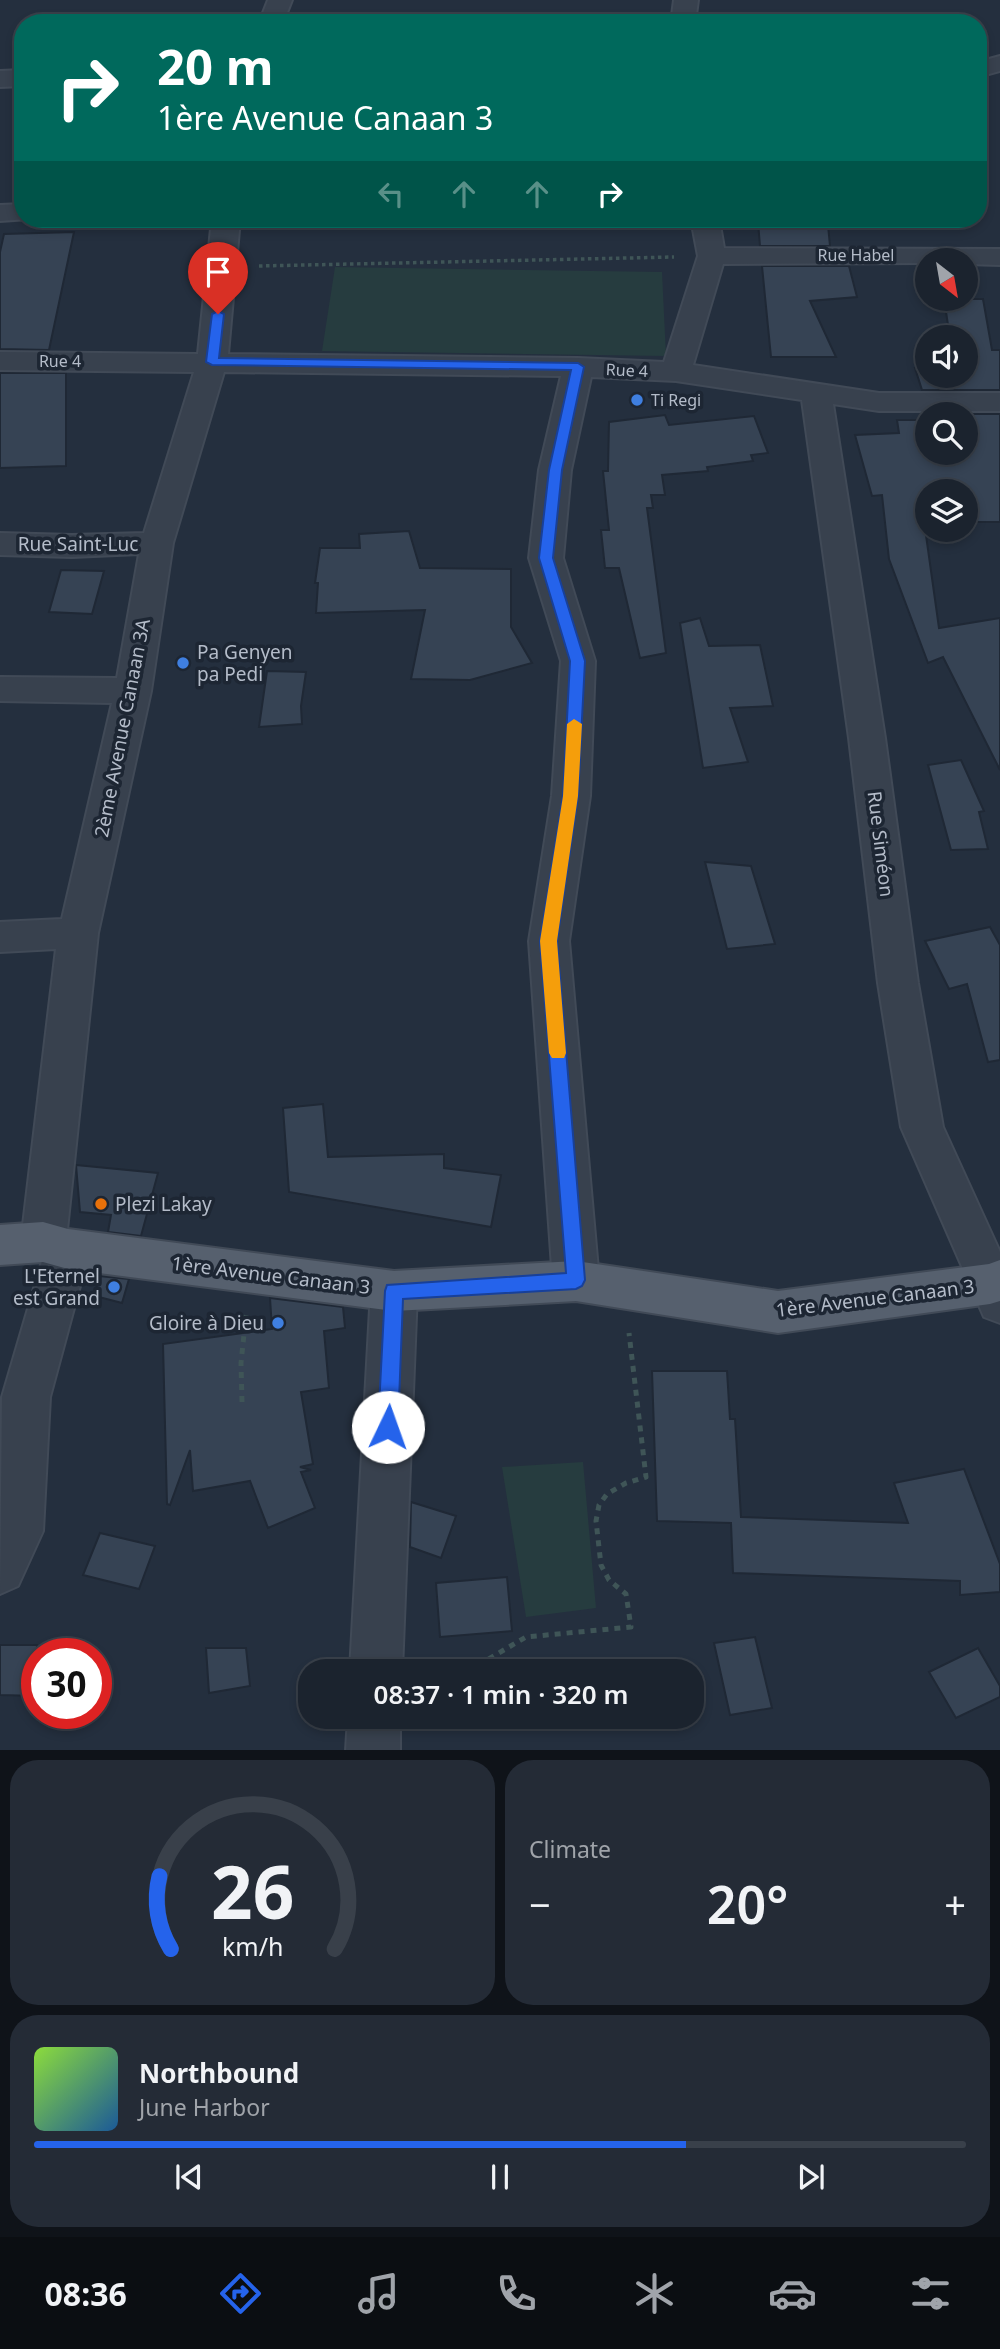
<!DOCTYPE html>
<meta charset="utf-8">
<style>
:root{--surface:#1b232e;--page:#242b36;--text:#f1f3f6;--muted:#a0a4aa;--line:#39404a;--accent:#2563eb}
body{margin:0;font-family:"Noto Sans",sans-serif;background:var(--page);color:var(--text);height:100vh;display:flex;flex-direction:column;font-size:26px;white-space:nowrap}
*{box-sizing:border-box;margin:0}
p{font-size:23px;color:var(--muted)}
.icon{flex:none;width:38px;height:38px;fill:none;stroke:currentColor;stroke-width:2;stroke-linecap:round;stroke-linejoin:round}
.map{position:relative;height:1750px;overflow:hidden}
.panel{display:flex;flex-direction:column;gap:10px;padding:10px;background:#0f1319;flex:1}
.panel>*{flex:none}
.hud{position:absolute;left:14px;top:14px;width:973px;height:214px;border-radius:28px;box-shadow:0 4px 10px #0003,0 0 0 2px var(--line);background:#00695c;color:#fff;overflow:hidden}
.needle{width:46px;rotate:149deg}
.buttons{position:absolute;left:915px;top:248px;display:grid;gap:14px}
.buttons a{display:grid;place-items:center;width:63px;height:63px;border-radius:50%;background:var(--surface);box-shadow:0 4px 10px #0003,0 0 0 2px var(--line);font-size:35px}
.speed{position:absolute;left:21px;top:1638px;display:flex;gap:14px;font-size:35px;font-weight:700;text-align:center}
.speed>*{display:grid;place-content:center;width:91px;height:91px;border-radius:50%;background:var(--surface);box-shadow:0 4px 10px #0003,0 0 0 2px var(--line);line-height:1}
.speed .limit{border:10px solid #d22;background:#fff;color:#111}
.pin{position:absolute;display:grid;place-items:center;width:60px;height:60px;color:#fff;margin:-72px -30px;border-radius:50% 50% 50% 0;rotate:-45deg;box-shadow:0 0 7px #0007}
.pin .icon{rotate:45deg}
.me{position:absolute;width:77px;margin:-38px;rotate:3deg;stroke-linejoin:round;filter:drop-shadow(0 0 5px #0008)}
.turn{display:flex;align-items:center;gap:24px;height:147px;padding:0 28px;font-size:32px}
.turn .icon{width:91px;height:91px;stroke-width:2.5}
.turn b{display:block;font-size:49px;line-height:60px}
.lanes{display:flex;align-items:center;height:66px;padding:0 28px;background:#0003;justify-content:center;gap:35px;direction:ltr}
.lanes .off{opacity:.35}
.big{font-size:52px;font-weight:600;line-height:1.1}
.panel .card{flex:1;display:flex;flex-direction:column;justify-content:center;gap:10px;min-width:0;padding:0 24px;border-radius:28px;background:var(--page)}
.panel .dial{align-items:center;gap:0}
.dial svg{height:182px;overflow:visible;fill:none;stroke:var(--line);stroke-width:7;stroke-linecap:round;text-anchor:middle}
.dial text{fill:var(--text);stroke:none}
.song{display:flex;align-items:center;gap:21px}
.cover{width:84px;height:84px;border-radius:10px;background:linear-gradient(135deg,hsl(90 70% 55%),hsl(210 70% 35%))}
.played{height:7px;border-radius:4px;background:linear-gradient(90deg,var(--accent) 70%,var(--line) 70%)}
.keys{display:flex;justify-content:space-around;direction:ltr}
.heat{display:flex;justify-content:space-between;align-items:center;font-size:38px;direction:ltr}
.panel .tiles{flex:1;display:grid;gap:10px;grid-template-columns:1fr 1fr}
.card:last-child{grid-column:span 2}
.trip{position:absolute;left:298px;top:1659px;width:406px;height:70px;border-radius:28px;background:var(--surface);box-shadow:0 4px 10px #0003,0 0 0 2px var(--line);font-weight:600;line-height:70px;text-align:center}
.dock{display:flex;height:112px;justify-content:space-around;align-items:center;background:#0b0e12;color:var(--muted)}
.dock .icon{width:49px;height:49px}
.dock .on{color:var(--accent)}
.dock b{font-size:32px;color:var(--text)}
.map>svg:first-child{display:block}
.green{fill:#263c3f}
.building{fill:#364354;stroke:#1f2835;stroke-width:2}
.lines{fill:none;stroke-linecap:round;stroke-linejoin:round}
.minor-casing{stroke:#414a57;stroke-width:4}
.major-casing{stroke:#414a57;stroke-width:4}
.path-far1{stroke:#3f5557;stroke-width:3.5;stroke-dasharray:3.5 3.5;stroke-linecap:butt}
.path{stroke:#3f5557;stroke-width:5;stroke-dasharray:6 6;stroke-linecap:butt}
.minor{fill:#38414e;fill-rule:evenodd}
.major{fill:#56606e;fill-rule:evenodd}
.route{fill:#2563eb;stroke:#184099;stroke-width:2}
.slow{fill:#f59e0b}
.shop-dot{fill:#3f7fe0;stroke:#1d2633;stroke-width:2.5}
.food-dot{fill:#e8710a;stroke:#1d2633;stroke-width:2.5}
.labels{text-anchor:middle;dominant-baseline:central;stroke-width:7;stroke-linejoin:round;paint-order:stroke}
.far-street-label{font-size:16px;fill:#b4bcc9;stroke:#1d2633}
.far-poi-label{font-size:16px;fill:#b4bcc9;stroke:#1d2633;text-anchor:start}
.street-label{font-size:19px;fill:#b4bcc9;stroke:#1d2633}
.poi-label{font-size:19px;fill:#b4bcc9;stroke:#1d2633;text-anchor:start}
</style>
<div class="map">
<svg width="1000" height="1751" viewBox="0 0 1000 1751">
<rect width="100%" height="100%" fill="#242f3e"/>
<g class="green">
<path d="M335,267L662,272L666,356L322,351Z"/>
<path d="M583,1462L596,1608L526,1617L502,1467Z"/>
</g>
<g class="building">
<path d="M758,222L828,225L830,246H760Z"/>
<path d="M74,232L49,350L0,349V252L4,234Z"/>
<path d="M762,266H849L857,297L810,301L836,357H771Z"/>
<path d="M944,299H983L992,350H1000V390H922L915,368H928V376H966V338H950Z"/>
<path d="M0,373H66V466L0,468Z"/>
<path d="M929,414H1000V522H966V492H928V521H924L939,628L1000,618V770L943,657L928,663L889,559L882,495L872,496L855,435L899,433L897,420H928V453H966V415Z"/>
<path d="M665,415L669,425L754,416L768,453L751,455L753,461L707,467L708,471L662,475L665,495H651L653,508H647L666,653L640,658L619,568H605L601,530H609L603,471H608L609,422Z"/>
<path d="M409,531L420,568L511,569V627L532,663L470,680L411,679L425,610L316,613L318,583H315L320,548H360L359,534Z"/>
<path d="M61,570L104,571L92,614L49,612Z"/>
<path d="M700,618L709,646L760,645L773,706L730,708L748,762L703,768L680,623Z"/>
<path d="M267,671L306,672L301,706L302,724L259,727Z"/>
<path d="M961,760L984,811L979,812L988,849L951,850L928,765Z"/>
<path d="M705,862L751,866L775,944L727,949Z"/>
<path d="M990,927L1000,945V1060L988,1062L967,984L949,989L925,941Z"/>
<path d="M323,1104L328,1157L444,1154V1168L501,1175L491,1227L289,1192L283,1108Z"/>
<path d="M76,1165L158,1173L141,1236L108,1232L111,1215L80,1212Z"/>
<path d="M99,1276L129,1279L122,1303L95,1296Z"/>
<path d="M270,1298L343,1307L345,1328L324,1331L329,1388L301,1392L313,1464L300,1467L311,1470L301,1472L315,1508L268,1528L250,1481L193,1491L190,1450L170,1505L167,1504L163,1344L272,1329Z"/>
<path d="M652,1371H727L730,1419H735L741,1517L908,1523L894,1483L964,1469L1000,1564V1592L960,1595V1581L733,1573L731,1523L657,1521Z"/>
<path d="M411,1502L456,1516L441,1558L410,1547Z"/>
<path d="M100,1533L155,1546L139,1589L83,1575Z"/>
<path d="M507,1577L512,1631L440,1637L436,1583Z"/>
<path d="M755,1637L772,1708L730,1715L714,1643Z"/>
<path d="M0,1645H37V1696L0,1695Z"/>
<path d="M206,1648H246L250,1686L209,1693Z"/>
<path d="M978,1648L1000,1686V1697L956,1718L929,1672Z"/>
</g>
<g class="lines">
<g class="minor-casing">
<g id="minor">
<path d="M268,0H292L283,23H259Z"/>
<path d="M674,0H698L695,23H671Z"/>
<path d="M1000,56V71L978,77V62Z"/>
<path d="M23,70V86L0,87V71Z"/>
<path d="M23,204V219H29L0,221V205Z"/>
<path d="M212,219H240L228,354L578,358L664,362L698,256L691,219H719L724,248L1000,249V265L966,264V261H928V263L723,264L693,365L879,393H1000V411H879L833,404L885,738L918,983L943,1127L1000,1252V1323L984,1317L901,1127L878,983L849,738L802,400L676,381L591,377L571,470L563,558L595,661L590,796L569,941L599,1281L592,1295L576,1301L560,1295L553,1281L529,941L552,796L561,661L529,558L539,470L561,376L224,372L173,543L151,691L98,933L67,1230L84,1235L90,1249L50,1397L43,1531L18,1586L0,1594L2,1397L42,1261L27,1256L21,1242L56,949L0,952V922L62,919L112,703L0,701V677L117,678L139,554L72,557L0,555V533L72,535L144,533L194,372L0,370V352L198,354Z"/>
<path d="M394,1271L410,1277L417,1291L402,1671H350L371,1291L378,1277Z"/>
<path d="M348,1717H400V1751H346Z"/>
</g>
</g>
<g class="major-casing">
<path id="major" d="M43,1222L68,1229L394,1271L576,1261L778,1291L989,1264L1000,1260V1301L990,1304L778,1333L576,1301L394,1311L68,1269L43,1262L0,1265V1225Z"/>
</g>
<path class="path-far1" d="M259,266L674,257"/>
<g class="path">
<path d="M242,1402L241,1363L246,1315"/>
<path d="M468,1671L526,1637L631,1627L626,1594L609,1580L601,1565L596,1521L599,1505L607,1494L626,1483L646,1477L629,1333"/>
</g>
<use href="#minor" class="minor"/>
<use href="#major" class="major"/>
</g>
<path class="route" d="M218,311L224,314L219,358L578,363L584,367L562,470L553,558L585,661L578,796L557,941L585,1280L582,1286L576,1289L403,1299L398,1427L395,1434L388,1436L381,1434L378,1427L385,1291L387,1285L566,1273L540,941L563,796L570,661L539,558L549,470L571,370L212,365L206,362L212,314Z"/>
<path class="slow" d="M574,719L582,724L578,796L557,941L566,1053L564,1058H552L549,1053L540,941L563,796L567,724Z"/>
<g class="shop-dot">
<circle cx="637" cy="400" r="7"/>
<circle cx="183" cy="663" r="7"/>
<circle cx="114" cy="1287" r="7"/>
<circle cx="278" cy="1323" r="7"/>
</g>
<circle class="food-dot" cx="101" cy="1204" r="7"/>
<g class="labels">
<g class="far-street-label">
<text x="856" y="255">Rue Habel</text>
<text x="60" y="361">Rue 4</text>
<text transform="translate(627 370) rotate(3)">Rue 4</text>
</g>
<g class="far-poi-label">
<text x="651" y="400">Ti Regi</text>
</g>
<g class="street-label">
<text x="78" y="544">Rue Saint-Luc</text>
<text transform="translate(122 728) rotate(-79)">2ème Avenue Canaan 3A</text>
<text transform="translate(881 844) rotate(83)">Rue Siméon</text>
<text transform="translate(271 1275) rotate(7)">1ère Avenue Canaan 3</text>
<text transform="translate(875 1298) rotate(-7)">1ère Avenue Canaan 3</text>
</g>
<g class="poi-label">
<text x="197" y="652">Pa Genyen<tspan x="197" dy="22">pa Pedi</tspan></text>
<text x="115" y="1204">Plezi Lakay</text>
<text x="100" y="1276" text-anchor="end">L'Eternel<tspan x="100" dy="22">est Grand</tspan></text>
<text x="264" y="1323" text-anchor="end">Gloire à Dieu</text>
</g>
</g>
</svg>
<div class="buttons">
<a><svg class="needle" viewBox="-14 -14 28 28"><path d="M0-13l5 13h-10z" fill="#e53935"/><path d="M0 13l5-13h-10z" fill="#a0a4aa"/></svg></a>
<a><svg class="icon" aria-label="sound" viewBox="0 0 24 24"><path d="M4 9h4l5-4v14l-5-4H4zM17 9q2 3 0 6"/></svg></a>
<a><svg class="icon" aria-label="search" viewBox="0 0 24 24"><circle cx="10" cy="10" r="6"/><path d="M15 15l6 6"/></svg></a>
<a><svg class="icon" aria-label="layers" viewBox="0 0 24 24"><path d="M12 4l9 5-9 5-9-5zM3 14l9 5 9-5"/></svg></a>
</div>
<div class="speed"><div class="limit">30</div></div>
<div class="pin" style="left:218px;top:314px;background:#d93025"><svg class="icon" aria-label="arrive" viewBox="0 0 24 24"><path d="M6 21V4h12l-3 4 3 4H6"/></svg></div>
<svg class="me" style="left:388px;top:1427px" viewBox="-20 -20 40 40"><circle r="19" fill="#fff"/><path d="M0-13L10 11 0 6-10 11z" fill="#2563eb"/></svg>
<div class="trip">08:37 · 1 min · 320 m</div>
<div class="hud">
<div class="turn"><svg class="icon" aria-label="right" viewBox="0 0 24 24"><path d="M7 20v-9h11M14 6l5 5-5 5"/></svg><div><b>20 m</b>1ère Avenue Canaan 3</div></div>
<div class="lanes"><svg class="icon off" aria-label="left" viewBox="0 0 24 24"><path d="M17 20v-9H6M10 6l-5 5 5 5"/></svg><svg class="icon off" aria-label="ahead" viewBox="0 0 24 24"><path d="M12 20V5M6 11l6-6 6 6"/></svg><svg class="icon off" aria-label="ahead" viewBox="0 0 24 24"><path d="M12 20V5M6 11l6-6 6 6"/></svg><svg class="icon" aria-label="right" viewBox="0 0 24 24"><path d="M7 20v-9h11M14 6l5 5-5 5"/></svg></div>
</div>
</div>
<section class="panel">
<div class="tiles">
<div class="card dial"><svg viewBox="0 0 100 80">
<path d="M14 69A42 42 0 1 1 86 69"/>
<path d="M14 69A42 42 0 0 1 9 37" stroke="#2563eb"/>
<text x="50" y="56" font-size="32" font-weight="700">26</text>
<text x="50" y="72" font-size="11">km/h</text>
</svg></div>
<div class="card"><p>Climate</p>
<div class="heat"><a>−</a><b class="big">20°</b><a>+</a></div>
</div>
<div class="card">
<div class="song"><i class="cover"></i><div><b>Northbound</b><p>June Harbor</p></div></div>
<div class="played"></div>
<div class="keys"><svg class="icon" aria-label="previous" viewBox="0 0 24 24"><path d="M18 5L8 12l10 7zM5 5v14"/></svg><svg class="icon" aria-label="pause" viewBox="0 0 24 24"><path d="M8 5v14M16 5v14"/></svg><svg class="icon" aria-label="next" viewBox="0 0 24 24"><path d="M6 5l10 7-10 7zM19 5v14"/></svg></div>
</div>
</div>
</section>
<nav class="dock">
<b>08:36</b>
<svg class="icon on" aria-label="directions" viewBox="0 0 24 24"><path d="M12 3l9 9-9 9-9-9zM9 14v-3h6M13 9l2 2-2 2"/></svg>
<svg class="icon" aria-label="music" viewBox="0 0 24 24"><path d="M9 18V5l10-2v13"/><circle cx="6" cy="18" r="3"/><circle cx="16" cy="16" r="3"/></svg>
<svg class="icon" aria-label="phone" viewBox="0 0 24 24"><path d="M5 4h4l2 5-3 2q2 4 5 5l2-3 5 2v4C11 20 4 13 5 4z"/></svg>
<svg class="icon" aria-label="climate" viewBox="0 0 24 24"><path d="M12 3v18M4 7l16 10M4 17L20 7"/></svg>
<svg class="icon" aria-label="car" viewBox="0 0 24 24"><path d="M5 17H2v-5l4-1 3-4h7l3 4 3 1v5h-3M9 17h6M6 11h13"/><circle cx="7" cy="17" r="2"/><circle cx="17" cy="17" r="2"/></svg>
<svg class="icon" aria-label="filters" viewBox="0 0 24 24"><path d="M4 7h16M4 17h16"/><circle cx="9" cy="7" r="2"/><circle cx="15" cy="17" r="2"/></svg>
</nav>
